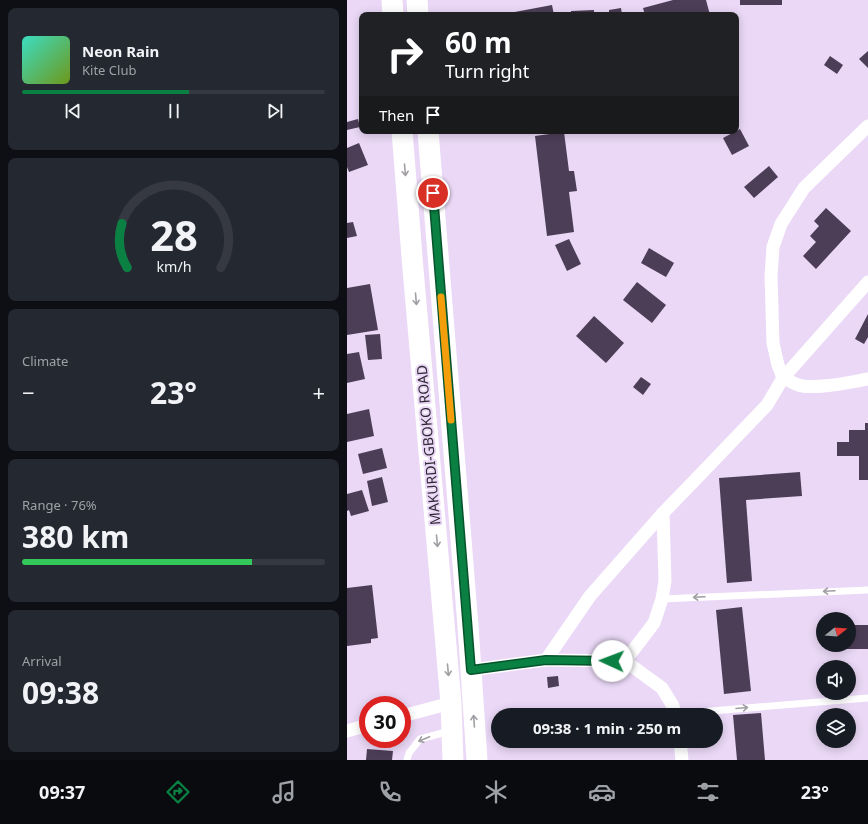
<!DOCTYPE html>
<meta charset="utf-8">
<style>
:root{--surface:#171b24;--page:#242831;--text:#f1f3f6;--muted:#9ea1a6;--line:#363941;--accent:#0b8043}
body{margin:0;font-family:"Noto Sans",sans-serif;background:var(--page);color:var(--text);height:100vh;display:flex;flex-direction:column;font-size:15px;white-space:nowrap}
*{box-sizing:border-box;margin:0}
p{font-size:13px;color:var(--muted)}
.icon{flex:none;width:22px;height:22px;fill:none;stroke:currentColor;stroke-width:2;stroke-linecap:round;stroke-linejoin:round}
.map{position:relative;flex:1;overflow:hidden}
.sheet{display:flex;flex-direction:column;gap:8px;padding:8px;background:#0d0f14;width:347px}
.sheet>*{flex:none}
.hud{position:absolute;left:12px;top:12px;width:380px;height:122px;border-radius:8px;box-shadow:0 2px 10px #0003;background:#202124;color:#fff;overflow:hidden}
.needle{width:26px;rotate:73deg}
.tools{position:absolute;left:469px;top:612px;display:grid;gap:8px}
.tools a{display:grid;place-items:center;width:40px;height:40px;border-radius:50%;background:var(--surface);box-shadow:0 2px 10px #0003;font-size:20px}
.speed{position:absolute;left:12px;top:696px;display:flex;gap:8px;font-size:20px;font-weight:700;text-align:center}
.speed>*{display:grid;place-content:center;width:52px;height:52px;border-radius:50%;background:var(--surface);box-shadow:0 2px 10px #0003;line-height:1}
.speed .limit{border:6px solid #d22;background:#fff;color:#111}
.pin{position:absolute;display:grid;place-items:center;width:34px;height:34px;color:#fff;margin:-17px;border:2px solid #fff;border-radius:50%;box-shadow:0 1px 4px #0007}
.me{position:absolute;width:44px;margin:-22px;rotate:272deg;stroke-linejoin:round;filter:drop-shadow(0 0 3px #0008)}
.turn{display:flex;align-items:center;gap:14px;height:84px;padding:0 20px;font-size:18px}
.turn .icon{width:52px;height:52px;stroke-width:2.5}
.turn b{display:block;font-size:28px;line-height:34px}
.then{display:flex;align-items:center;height:38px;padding:0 20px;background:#0003;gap:8px;font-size:15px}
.big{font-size:30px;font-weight:700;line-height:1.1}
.sheet .tile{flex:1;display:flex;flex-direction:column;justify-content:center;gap:6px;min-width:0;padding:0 14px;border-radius:8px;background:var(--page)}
.sheet .dial{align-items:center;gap:0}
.dial svg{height:104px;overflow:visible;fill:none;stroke:var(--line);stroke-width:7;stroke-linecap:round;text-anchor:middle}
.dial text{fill:var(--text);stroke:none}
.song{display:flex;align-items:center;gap:12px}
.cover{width:48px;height:48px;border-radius:6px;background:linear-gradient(135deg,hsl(170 70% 55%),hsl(80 70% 35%))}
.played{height:4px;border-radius:2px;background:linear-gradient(90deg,var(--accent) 55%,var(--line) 55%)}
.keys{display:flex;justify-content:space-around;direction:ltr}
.heat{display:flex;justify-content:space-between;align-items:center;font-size:22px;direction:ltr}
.charge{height:6px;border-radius:3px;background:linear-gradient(90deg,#34c759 76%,var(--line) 0)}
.trip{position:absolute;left:144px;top:708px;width:232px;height:40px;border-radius:20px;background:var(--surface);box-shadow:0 2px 10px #0003;font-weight:700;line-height:40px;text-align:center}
.menu{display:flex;height:64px;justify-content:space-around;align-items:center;background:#090b0e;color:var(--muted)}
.menu .icon{width:28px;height:28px}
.menu .on{color:var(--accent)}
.menu b{font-size:18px;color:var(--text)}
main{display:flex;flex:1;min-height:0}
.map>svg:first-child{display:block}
.building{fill:#4d3e57}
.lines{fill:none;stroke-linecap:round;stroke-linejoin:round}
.service{stroke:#fff;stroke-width:7}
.minor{stroke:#fff;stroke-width:13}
.primary{stroke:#fff;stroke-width:21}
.oneway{stroke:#a19ea4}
.route-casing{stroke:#07532c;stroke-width:10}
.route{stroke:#0b8043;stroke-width:7}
.slow{stroke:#f59e0b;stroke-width:7}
.labels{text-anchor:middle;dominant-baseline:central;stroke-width:4;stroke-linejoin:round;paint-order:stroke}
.street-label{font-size:14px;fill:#2f2834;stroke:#ead8f6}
</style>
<main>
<section class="sheet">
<div class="tile">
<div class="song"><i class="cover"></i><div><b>Neon Rain</b><p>Kite Club</p></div></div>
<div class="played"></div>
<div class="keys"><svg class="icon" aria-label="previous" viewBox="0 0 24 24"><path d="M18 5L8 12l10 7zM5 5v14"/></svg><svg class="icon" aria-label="pause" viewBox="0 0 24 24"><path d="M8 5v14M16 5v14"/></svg><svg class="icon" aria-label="next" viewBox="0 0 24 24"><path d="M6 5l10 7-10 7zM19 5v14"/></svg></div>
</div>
<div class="tile dial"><svg viewBox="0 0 100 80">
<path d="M14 69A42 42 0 1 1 86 69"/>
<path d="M14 69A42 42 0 0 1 10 35" stroke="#0b8043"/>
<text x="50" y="56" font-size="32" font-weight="700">28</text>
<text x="50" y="72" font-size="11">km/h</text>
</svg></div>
<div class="tile"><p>Climate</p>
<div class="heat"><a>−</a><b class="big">23°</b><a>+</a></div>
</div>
<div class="tile"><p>Range · 76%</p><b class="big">380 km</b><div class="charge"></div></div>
<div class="tile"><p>Arrival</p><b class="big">09:38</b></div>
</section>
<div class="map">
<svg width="521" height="760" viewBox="0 0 521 760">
<rect width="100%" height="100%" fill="#ead8f6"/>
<g class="building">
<path d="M326,0H359L363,15H298L296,8Z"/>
<rect x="393" y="0" width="42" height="5"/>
<path d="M205,5L207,15H158L157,14Z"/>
<path d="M274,8L275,15H262V10Z"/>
<path d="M247,10V15H224V11Z"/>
<path d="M521,51V68L512,59Z"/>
<path d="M483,56L496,65L490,74L477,65Z"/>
<path d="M11,119L13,127L0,130V122Z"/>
<path d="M393,129L402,146L385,155L376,138Z"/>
<path d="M217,132L222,171H227L230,191L222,192L227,232L200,236L188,136Z"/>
<path d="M12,143L21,165L2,172L0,167V148Z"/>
<path d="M422,166L431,177L407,198L397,187Z"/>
<path d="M479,208L504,231L469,269L456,256L469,242L463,236L472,226L467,221Z"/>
<path d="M6,222L10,236L0,238V223Z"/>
<path d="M222,239L234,264L220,271L208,245Z"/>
<path d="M302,248L327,263L319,277L294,263Z"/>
<path d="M290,282L319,305L305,323L276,300Z"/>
<path d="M23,284L31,330L0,335V288Z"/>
<path d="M521,314V337L517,344L508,339Z"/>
<path d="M247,316L277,343L259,363L229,336Z"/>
<path d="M33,334L35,359L21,360L18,335Z"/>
<path d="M12,352L18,379L0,383V354Z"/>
<path d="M294,377L304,384L296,395L286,387Z"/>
<path d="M22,409L27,436L0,442V414Z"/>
<path d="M518,423H521V480H512V456H490V442H502V430H518Z"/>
<path d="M35,448L40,468L16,474L11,454Z"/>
<path d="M453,472L455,496L399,500L405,581L380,583L372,478Z"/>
<path d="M35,477L41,502L25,506L20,481Z"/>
<path d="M15,490L22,511L4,516L2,510L0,511V494Z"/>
<path d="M25,585L31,638L24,639V643L0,646V588Z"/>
<path d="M395,607L404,691L377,694L369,610Z"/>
<path d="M502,625H521V649H493V645H502Z"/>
<path d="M211,676L212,686L201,688L200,677Z"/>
<path d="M414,713L418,760H390L386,715Z"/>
<path d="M20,749L46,751L45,760H19Z"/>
</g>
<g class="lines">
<g class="service">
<path d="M315,599L521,590"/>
<path d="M328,714L521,698"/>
<path d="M60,760L62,753L73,739L103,731"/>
</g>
<g class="minor">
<path d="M521,126L457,188L434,224L426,247L424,276L426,343L431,365L436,378C441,380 446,383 451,385C468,390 503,382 521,379"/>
<path d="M199,660L278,661L315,688L326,706L328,715"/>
<path d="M278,661L307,623L315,599L318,581L316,513"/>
<path d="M124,670L199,660L243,596L316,513L348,480L420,405L436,378L521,282"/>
<path d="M55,716L104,703"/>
<path d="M0,731L21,725"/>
<path d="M333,741L335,760"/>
</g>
<g class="primary">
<path d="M45,0L46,15"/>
<path d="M70,0L71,15"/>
<path d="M55,131L66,269L104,703L106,760"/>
<path d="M81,131L121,626L130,760"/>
</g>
</g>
<defs><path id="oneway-shaft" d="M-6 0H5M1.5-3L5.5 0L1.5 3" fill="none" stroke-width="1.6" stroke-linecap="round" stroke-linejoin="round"/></defs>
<g class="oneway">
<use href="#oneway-shaft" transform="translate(58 170) rotate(85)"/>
<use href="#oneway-shaft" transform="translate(69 299) rotate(85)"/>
<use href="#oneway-shaft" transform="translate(90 541) rotate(85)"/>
<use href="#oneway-shaft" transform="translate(482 591) rotate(177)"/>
<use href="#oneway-shaft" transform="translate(352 597) rotate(177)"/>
<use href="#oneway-shaft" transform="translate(101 670) rotate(85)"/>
<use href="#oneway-shaft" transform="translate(395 708) rotate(-5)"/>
<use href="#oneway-shaft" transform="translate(127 721) rotate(-94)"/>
<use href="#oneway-shaft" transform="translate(77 739) rotate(157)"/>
</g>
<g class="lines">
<g class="route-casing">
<path id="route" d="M86,193L124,670L199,660L265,661"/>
</g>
<use href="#route" class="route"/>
<path class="slow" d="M94,297L104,420"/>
</g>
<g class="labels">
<g class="street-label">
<text transform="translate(81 445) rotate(-95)">MAKURDI-GBOKO ROAD</text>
</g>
</g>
</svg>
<div class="tools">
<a><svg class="needle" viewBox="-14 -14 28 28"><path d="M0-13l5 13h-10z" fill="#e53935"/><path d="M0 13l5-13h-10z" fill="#9ea1a6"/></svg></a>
<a><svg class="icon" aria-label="sound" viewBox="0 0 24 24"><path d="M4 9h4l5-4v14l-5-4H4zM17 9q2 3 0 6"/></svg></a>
<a><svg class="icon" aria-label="layers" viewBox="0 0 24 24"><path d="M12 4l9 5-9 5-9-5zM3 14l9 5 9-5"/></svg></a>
</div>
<div class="speed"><div class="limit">30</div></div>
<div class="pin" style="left:86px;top:193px;background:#d93025"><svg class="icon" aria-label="arrive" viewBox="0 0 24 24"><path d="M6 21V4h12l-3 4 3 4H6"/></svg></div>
<svg class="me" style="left:265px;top:661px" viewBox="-20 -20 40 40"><circle r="19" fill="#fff"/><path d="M0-13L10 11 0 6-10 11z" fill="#0b8043"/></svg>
<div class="trip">09:38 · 1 min · 250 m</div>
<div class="hud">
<div class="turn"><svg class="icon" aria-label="right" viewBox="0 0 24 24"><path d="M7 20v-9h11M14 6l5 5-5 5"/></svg><div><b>60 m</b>Turn right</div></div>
<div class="then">Then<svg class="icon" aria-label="arrive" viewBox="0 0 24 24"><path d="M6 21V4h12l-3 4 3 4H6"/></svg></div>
</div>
</div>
</main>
<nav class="menu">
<b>09:37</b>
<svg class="icon on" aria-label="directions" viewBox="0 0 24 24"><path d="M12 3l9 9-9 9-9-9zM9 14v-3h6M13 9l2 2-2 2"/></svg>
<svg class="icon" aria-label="music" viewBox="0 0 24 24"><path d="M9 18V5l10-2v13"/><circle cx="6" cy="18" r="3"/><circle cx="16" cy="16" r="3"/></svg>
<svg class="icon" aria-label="phone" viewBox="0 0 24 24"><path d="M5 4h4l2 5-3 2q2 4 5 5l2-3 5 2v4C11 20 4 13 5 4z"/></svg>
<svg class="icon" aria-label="climate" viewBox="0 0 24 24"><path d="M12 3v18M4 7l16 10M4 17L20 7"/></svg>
<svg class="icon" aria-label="car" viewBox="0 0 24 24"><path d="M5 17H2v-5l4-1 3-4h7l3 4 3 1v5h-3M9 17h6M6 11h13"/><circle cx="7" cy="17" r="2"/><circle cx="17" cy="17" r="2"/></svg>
<svg class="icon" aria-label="filters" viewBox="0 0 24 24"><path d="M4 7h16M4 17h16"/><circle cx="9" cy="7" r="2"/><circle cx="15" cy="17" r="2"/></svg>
<b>23°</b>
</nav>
